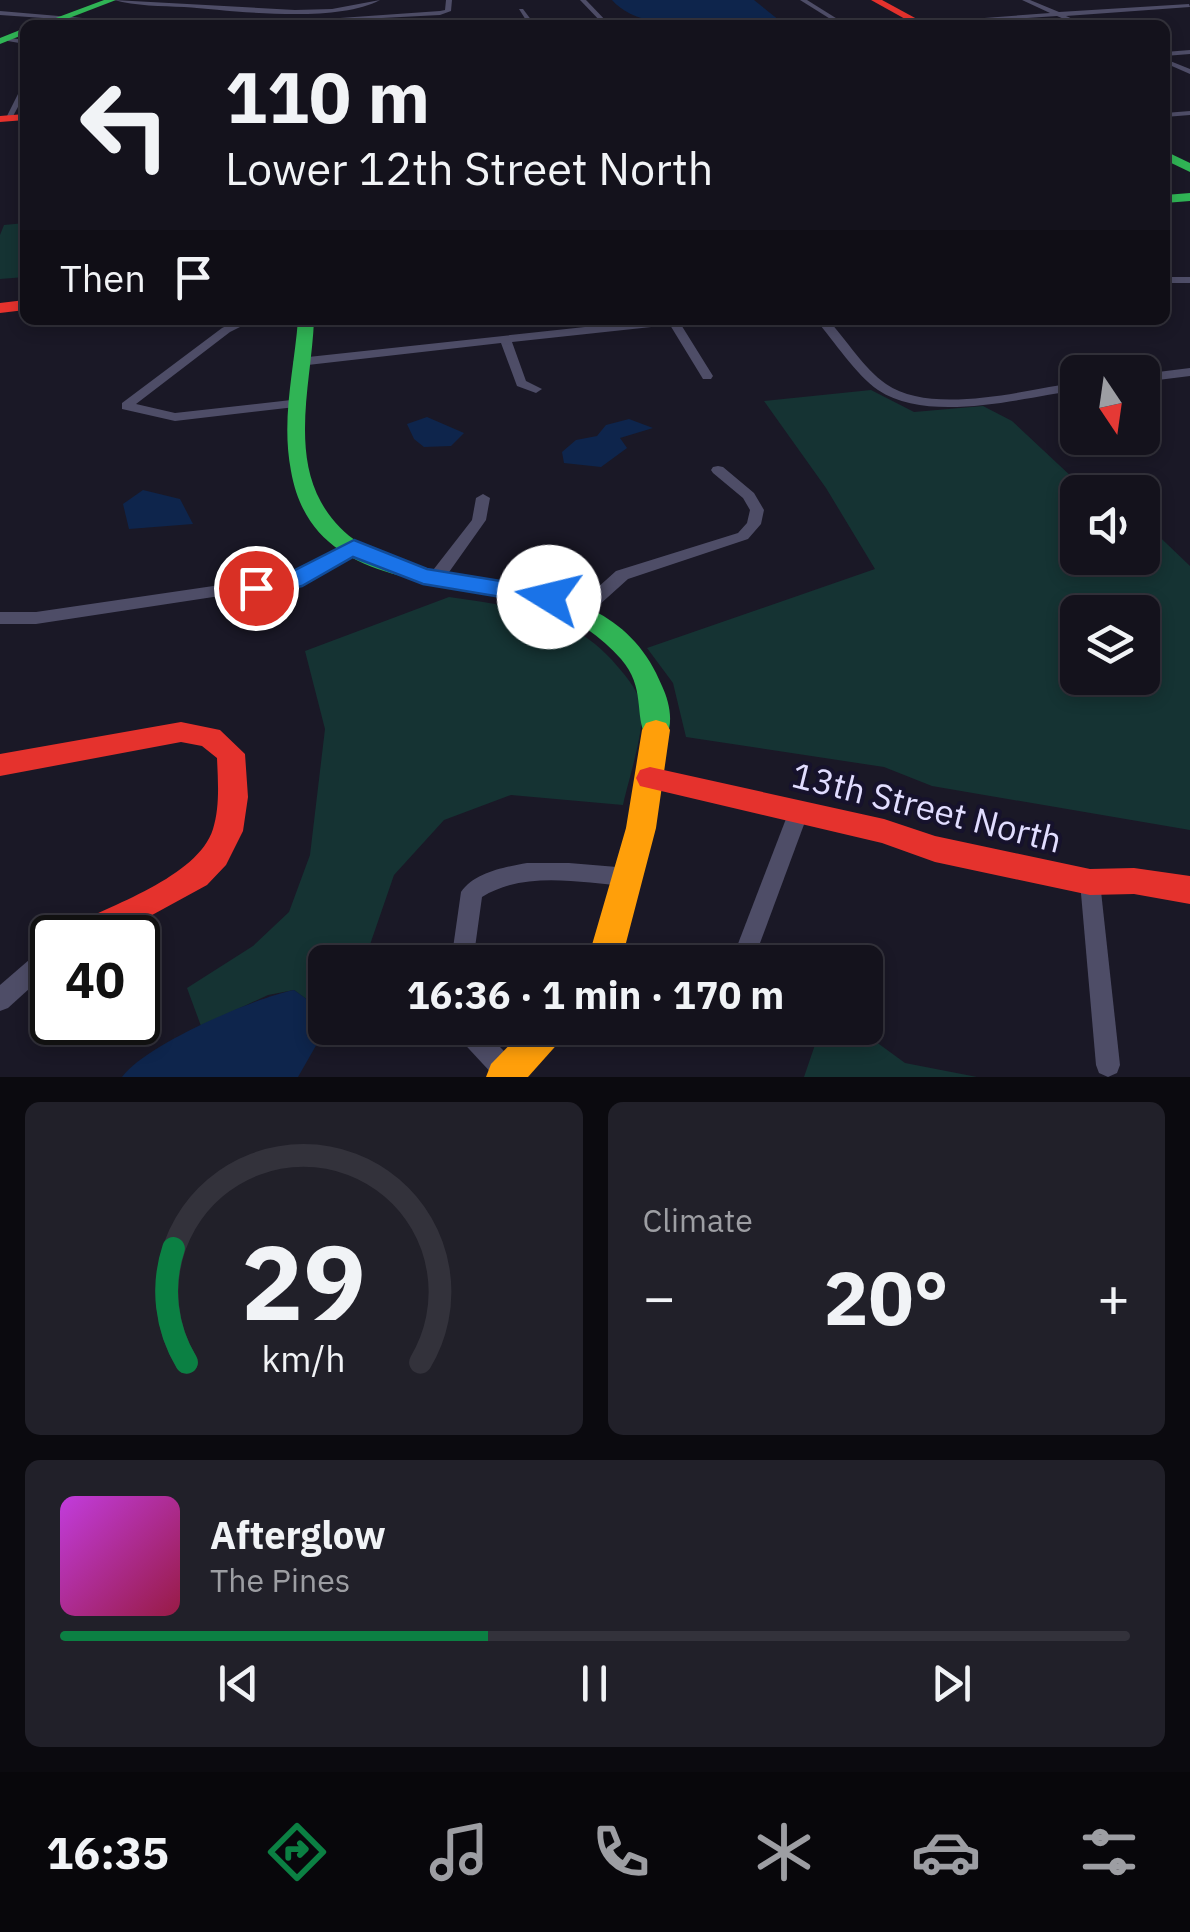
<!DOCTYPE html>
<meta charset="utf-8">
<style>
:root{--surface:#14121c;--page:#212029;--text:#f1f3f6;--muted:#9d9ea3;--line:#33323b;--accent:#0b8043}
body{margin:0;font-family:"IBM Plex Sans",sans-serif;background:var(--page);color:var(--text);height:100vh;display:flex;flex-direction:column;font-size:38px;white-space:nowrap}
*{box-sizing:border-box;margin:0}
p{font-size:32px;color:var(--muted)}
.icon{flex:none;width:55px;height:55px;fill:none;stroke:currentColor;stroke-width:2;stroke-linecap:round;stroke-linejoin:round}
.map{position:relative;height:1077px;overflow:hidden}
.details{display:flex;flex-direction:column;gap:25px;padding:25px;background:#0b0a0f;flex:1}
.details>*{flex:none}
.guide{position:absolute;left:20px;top:20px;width:1150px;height:305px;border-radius:15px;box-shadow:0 5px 15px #0003,0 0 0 2px var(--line);background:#14121c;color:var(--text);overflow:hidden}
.needle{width:65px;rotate:167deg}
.buttons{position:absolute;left:1060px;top:355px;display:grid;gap:20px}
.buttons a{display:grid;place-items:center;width:100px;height:100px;border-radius:15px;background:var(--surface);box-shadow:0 5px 15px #0003,0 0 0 2px var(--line);font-size:50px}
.speed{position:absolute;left:30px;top:915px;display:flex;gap:20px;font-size:50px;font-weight:700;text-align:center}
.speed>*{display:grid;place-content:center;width:130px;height:130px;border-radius:50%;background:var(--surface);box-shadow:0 5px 15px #0003,0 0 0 2px var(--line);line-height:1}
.speed .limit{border:5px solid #111;border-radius:15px;background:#fff;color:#111}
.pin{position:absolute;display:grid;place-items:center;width:85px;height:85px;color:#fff;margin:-42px;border:5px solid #fff;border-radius:50%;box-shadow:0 2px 10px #0007}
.me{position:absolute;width:110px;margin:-55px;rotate:279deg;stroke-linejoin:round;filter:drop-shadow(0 0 8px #0008)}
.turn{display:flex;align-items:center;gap:35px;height:210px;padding:0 40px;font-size:45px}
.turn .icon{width:130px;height:130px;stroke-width:2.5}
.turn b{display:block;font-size:70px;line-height:85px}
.then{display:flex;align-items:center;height:95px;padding:0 40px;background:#0003;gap:20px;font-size:38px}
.big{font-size:75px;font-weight:700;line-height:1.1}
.details .card{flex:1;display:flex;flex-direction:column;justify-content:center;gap:15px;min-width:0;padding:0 35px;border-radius:15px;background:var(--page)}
.details .dial{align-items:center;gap:0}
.dial svg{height:260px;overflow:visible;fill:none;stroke:var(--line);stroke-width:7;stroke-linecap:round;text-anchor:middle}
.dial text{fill:var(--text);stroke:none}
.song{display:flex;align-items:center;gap:30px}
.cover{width:120px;height:120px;border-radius:15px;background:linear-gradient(135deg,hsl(290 70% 55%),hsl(340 70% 35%))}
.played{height:10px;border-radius:5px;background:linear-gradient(90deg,var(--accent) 40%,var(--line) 40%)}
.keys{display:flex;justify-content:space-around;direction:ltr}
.heat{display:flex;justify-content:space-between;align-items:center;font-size:55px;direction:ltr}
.details .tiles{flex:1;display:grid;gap:25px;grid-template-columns:1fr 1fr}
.card:last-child{grid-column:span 2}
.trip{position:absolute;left:308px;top:945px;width:575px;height:100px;border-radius:15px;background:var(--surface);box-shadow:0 5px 15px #0003,0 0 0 2px var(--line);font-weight:700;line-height:100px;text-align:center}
.dock{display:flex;height:160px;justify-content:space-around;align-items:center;background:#08070b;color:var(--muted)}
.dock .icon{width:70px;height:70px}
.dock .on{color:var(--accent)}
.dock b{font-size:45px;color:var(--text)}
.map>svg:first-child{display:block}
.green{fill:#153333;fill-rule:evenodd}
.water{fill:#0e254c}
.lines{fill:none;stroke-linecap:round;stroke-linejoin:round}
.street{fill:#4e4d67;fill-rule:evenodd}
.fast{fill:#30b455;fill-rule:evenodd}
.slow{fill:#ff9f0a;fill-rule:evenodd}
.jam{fill:#e5322d;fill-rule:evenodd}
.route{fill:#1a73e8;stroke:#114b97;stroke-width:2.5}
.labels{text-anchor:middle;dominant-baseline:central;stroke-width:8;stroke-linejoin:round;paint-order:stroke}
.near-street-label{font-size:35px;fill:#e1ddff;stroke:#16122c}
</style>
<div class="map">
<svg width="1190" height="1077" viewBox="0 0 1190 1077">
<rect width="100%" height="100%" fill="#1a1826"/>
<g class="green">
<path d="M25,223V277L0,279V235L4,225Z"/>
<path d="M871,390L914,412L983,406L1012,421L1074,479L1105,485L1113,492H1078V558H1142L1143,521L1190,566V830L932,786L884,767L686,737L673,683L647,648L875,569L826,488L764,401ZM1078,612H1142V678H1078Z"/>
<path d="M449,597C510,606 568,612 612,660C623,673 637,687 641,705C646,727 628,781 623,805L511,795L444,820L394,875L364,962H325V1003L316,1006L294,990L268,995L201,1026L187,988L253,946L289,912L310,855L325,729L305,651Z"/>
<path d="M832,1028H857L905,1063L977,1077H804L817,1039Z"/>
</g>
<g class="water">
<path d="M612,0H754L785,25C740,25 643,37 612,0Z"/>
<path d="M427,417L464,433L451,446L424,447L414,439L407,424Z"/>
<path d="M629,419L653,428L620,438L627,448L601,467L564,463L562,452L576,440L597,436L606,425Z"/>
<path d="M143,490L180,499L193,524L129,529L123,504Z"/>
<path d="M294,990L316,1006L318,1042L298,1077H122C145,1045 254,998 294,990Z"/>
</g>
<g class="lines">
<g class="street">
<path d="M114,0L295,10L332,9L380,0C335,24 236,11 184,7C162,6 135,6 114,0Z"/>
<path d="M446,0H452L451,11L440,15L343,20L340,18L440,11L445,10Z"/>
<path d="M580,0H586L610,25H604Z"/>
<path d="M800,0H807L847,25H840Z"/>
<path d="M1022,0H1030L1059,12L1189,4L1190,7L1066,16L1086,25H1078L1057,16L920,25L917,23L1050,13Z"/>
<path d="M519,9H523L535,25H529Z"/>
<path d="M0,11L141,23L144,25L0,15Z"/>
<path d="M4,37L25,40V44L2,40Z"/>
<path d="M1190,50V54L1165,56V52Z"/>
<path d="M1165,59L1190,69V74L1165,63Z"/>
<path d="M25,86V94L12,118L5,120L21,88Z"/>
<path d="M1190,111V115L1165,117V113Z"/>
<rect x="1165" y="277" width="25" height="6"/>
<path d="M239,320H254L230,332L136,404L175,413L300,399L306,403L304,406L175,421L122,409V403L222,328Z"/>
<path d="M650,320H687L680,323L713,376L711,379H703L670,325L512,342L526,381L542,389L536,393L517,386L501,343L299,366L293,362L299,358Z"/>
<path d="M816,320H828C847,340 863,368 886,384C932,416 1025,390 1078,382V390C1021,398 929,424 878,390C856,375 834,341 816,320Z"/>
<path d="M1190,368V376L1142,382V374Z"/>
<path d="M718,466L723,467L754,493L764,510L761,524L748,539L628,579L588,615H576L574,611L576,607L616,571L738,533L747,523L750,510L743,498L713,473L711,470L713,467Z"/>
<path d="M483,494L490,498L486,520L442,582H430L428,578L430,574L472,520L476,498Z"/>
<path d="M354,542L362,547L359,550L293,585L36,624H0V612H36L289,575Z"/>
<path d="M799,803L806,805L809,811L753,962H731L789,811L792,805Z"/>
<path d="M527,863H569L629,868L636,871L639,877L636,883L629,886C580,883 526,870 482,897L473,962H451L461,892C475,872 505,867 527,863Z"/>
<path d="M1090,873L1097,876L1100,882L1120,1065L1117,1073L1108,1077L1099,1073L1096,1065L1080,882L1083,876Z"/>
<path d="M52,944V968L8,1008L0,1011V985L44,947Z"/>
<path d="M453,1028H481L516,1063L519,1072L517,1077H495L457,1036Z"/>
</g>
<g class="fast">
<path d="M104,0H116L51,25H37Z"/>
<path d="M25,28V34L0,44V38Z"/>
<path d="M1165,151L1190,163V172L1165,160Z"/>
<path d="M1190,193V201L1165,203V195Z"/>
<path d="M298,320H314C312,377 291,448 321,502C386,621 602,534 662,686C669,701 674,722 666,737L656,740L646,737C634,715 646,688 621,659C601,636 575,619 547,608C457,574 313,597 291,471C281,419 294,371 298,320Z"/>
</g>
<g class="slow">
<path d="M656,720L666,723L670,730L656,828L621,962H587L626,828L642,730L646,723Z"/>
<path d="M526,1028H567L561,1040L528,1077H486L491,1064Z"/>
</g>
<g class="jam">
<path d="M871,0H882L928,25H916Z"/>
<path d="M25,114V120L0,122V116Z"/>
<path d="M25,300V310L0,313V303Z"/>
<path d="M181,722L220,730L245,754L248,797L243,831L226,865L207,885L110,938H62L66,928C109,906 198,877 213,829C220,806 218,782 217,758L202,746L181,742L0,776V754Z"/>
<path d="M650,767L884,819L935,836L1090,869L1134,868L1190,876V904L1134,894L1090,895L935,862L882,843L640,786L636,778L640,770Z"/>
</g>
</g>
<path class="route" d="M354,540L427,569L549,589L561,597L549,605L423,584L353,557L302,586L256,596L244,588L248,583L287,574Z"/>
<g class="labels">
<g class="near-street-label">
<text transform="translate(927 807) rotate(14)">13th Street North</text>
</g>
</g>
</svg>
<div class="buttons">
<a><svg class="needle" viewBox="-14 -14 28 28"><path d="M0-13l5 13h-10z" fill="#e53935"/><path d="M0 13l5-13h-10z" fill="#9d9ea3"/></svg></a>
<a><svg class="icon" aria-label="sound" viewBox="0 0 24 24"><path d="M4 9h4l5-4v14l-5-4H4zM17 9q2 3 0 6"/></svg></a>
<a><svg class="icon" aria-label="layers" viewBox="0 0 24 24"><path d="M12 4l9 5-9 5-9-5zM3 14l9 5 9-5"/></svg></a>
</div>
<div class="speed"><div class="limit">40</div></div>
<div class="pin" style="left:256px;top:588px;background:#d93025"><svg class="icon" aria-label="arrive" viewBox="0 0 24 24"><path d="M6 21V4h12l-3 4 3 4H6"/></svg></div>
<svg class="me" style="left:549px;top:597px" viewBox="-20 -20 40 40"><circle r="19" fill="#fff"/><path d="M0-13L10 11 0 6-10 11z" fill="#1a73e8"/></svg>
<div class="trip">16:36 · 1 min · 170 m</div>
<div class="guide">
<div class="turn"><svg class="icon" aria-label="left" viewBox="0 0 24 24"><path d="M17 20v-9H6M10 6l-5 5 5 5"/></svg><div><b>110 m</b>Lower 12th Street North</div></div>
<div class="then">Then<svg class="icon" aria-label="arrive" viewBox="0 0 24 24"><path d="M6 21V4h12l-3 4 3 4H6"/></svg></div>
</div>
</div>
<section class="details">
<div class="tiles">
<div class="card dial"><svg viewBox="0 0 100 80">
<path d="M14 69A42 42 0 1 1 86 69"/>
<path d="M14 69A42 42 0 0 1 10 34" stroke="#0b8043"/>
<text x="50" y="56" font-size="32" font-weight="700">29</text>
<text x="50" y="72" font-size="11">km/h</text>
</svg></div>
<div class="card"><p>Climate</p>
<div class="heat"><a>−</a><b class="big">20°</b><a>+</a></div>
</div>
<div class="card">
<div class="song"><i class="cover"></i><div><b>Afterglow</b><p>The Pines</p></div></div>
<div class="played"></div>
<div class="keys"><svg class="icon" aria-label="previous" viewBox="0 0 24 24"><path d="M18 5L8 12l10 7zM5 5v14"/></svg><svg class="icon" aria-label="pause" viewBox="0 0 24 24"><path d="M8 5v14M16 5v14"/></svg><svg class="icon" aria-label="next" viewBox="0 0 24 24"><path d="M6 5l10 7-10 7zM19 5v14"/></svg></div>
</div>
</div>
</section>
<nav class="dock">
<b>16:35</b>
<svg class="icon on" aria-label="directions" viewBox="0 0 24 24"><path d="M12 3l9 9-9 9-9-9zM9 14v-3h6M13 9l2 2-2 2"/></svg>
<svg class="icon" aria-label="music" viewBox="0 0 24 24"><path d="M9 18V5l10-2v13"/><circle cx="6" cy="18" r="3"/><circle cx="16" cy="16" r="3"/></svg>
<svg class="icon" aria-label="phone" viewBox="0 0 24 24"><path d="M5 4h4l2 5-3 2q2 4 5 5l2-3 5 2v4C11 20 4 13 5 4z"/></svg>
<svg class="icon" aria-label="climate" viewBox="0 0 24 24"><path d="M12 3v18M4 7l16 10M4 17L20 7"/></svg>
<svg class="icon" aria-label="car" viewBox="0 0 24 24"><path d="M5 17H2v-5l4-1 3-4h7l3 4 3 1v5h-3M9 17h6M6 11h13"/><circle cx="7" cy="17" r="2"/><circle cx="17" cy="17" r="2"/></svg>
<svg class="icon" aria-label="filters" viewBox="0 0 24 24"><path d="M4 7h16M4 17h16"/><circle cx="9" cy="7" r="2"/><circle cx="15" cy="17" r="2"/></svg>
</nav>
